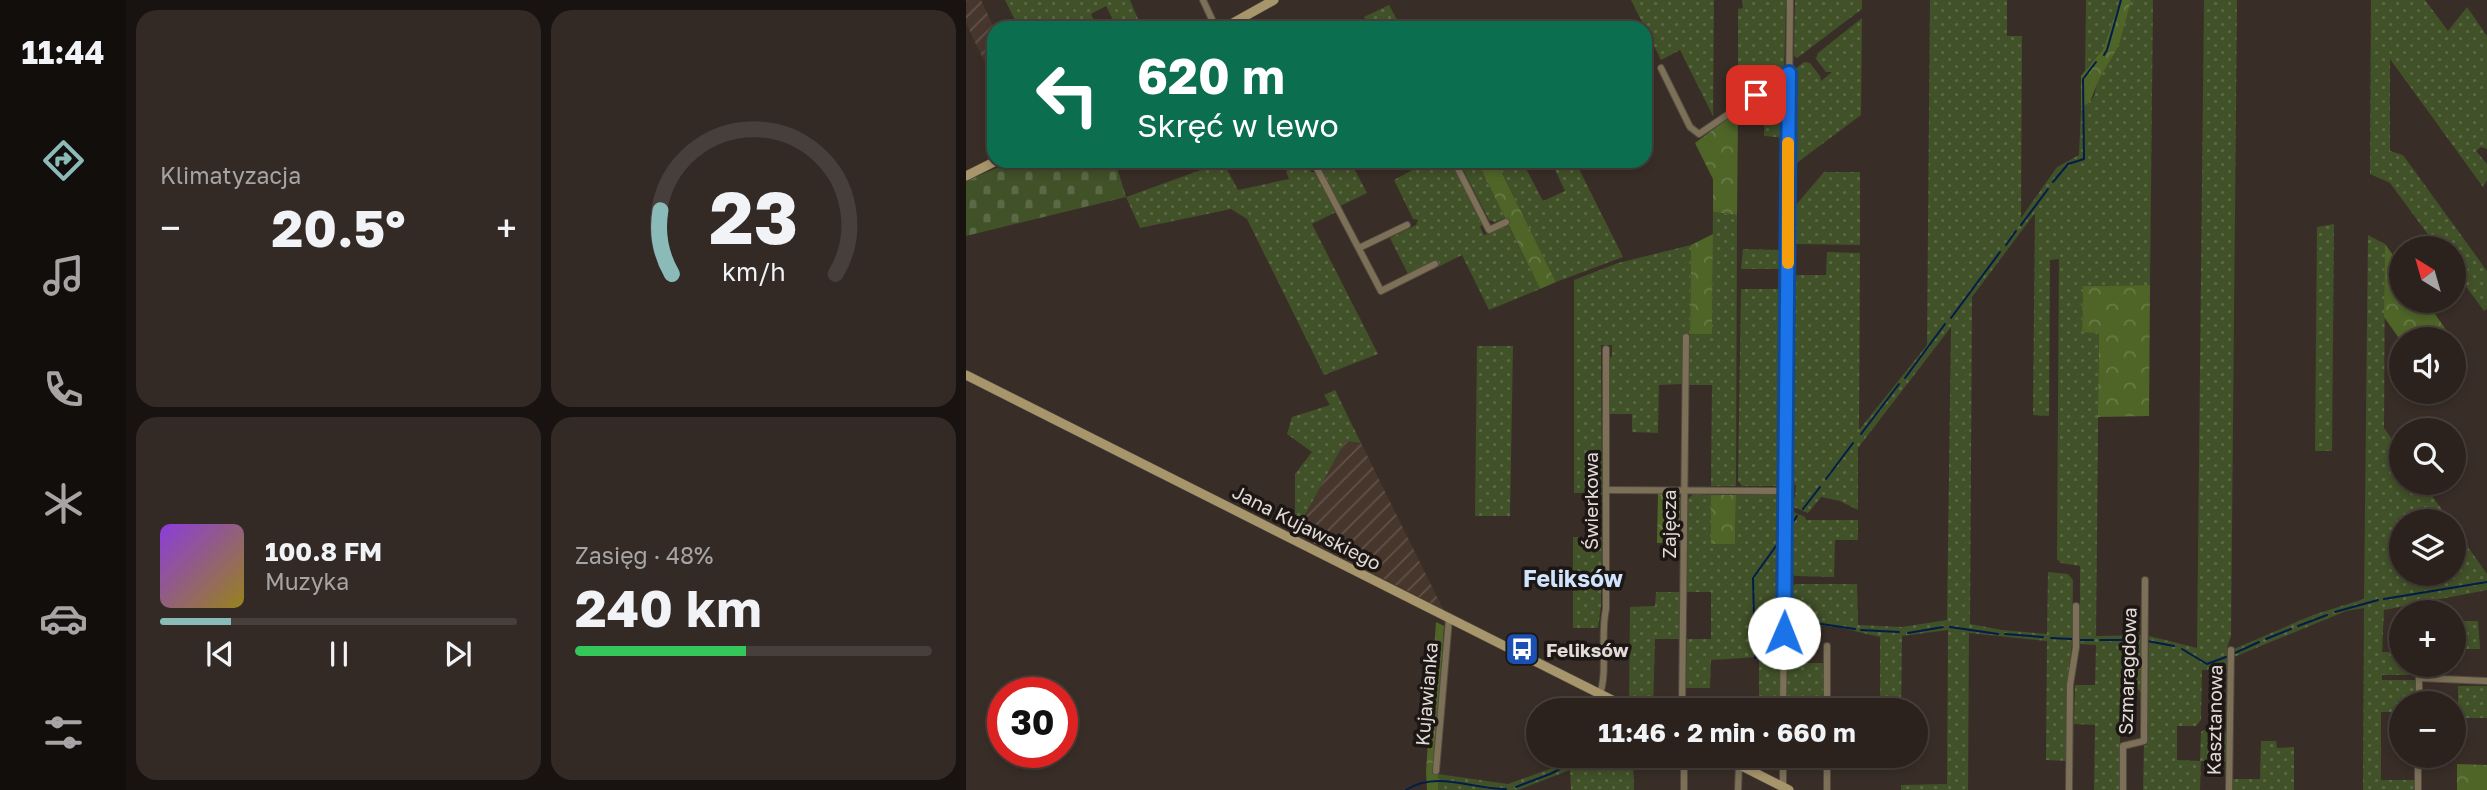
<!DOCTYPE html>
<html lang="pl">
<meta charset="utf-8">
<style>
:root{--surface:#2b221d;--page:#332a26;--text:#f1f3f6;--muted:#a6a4a4;--line:#473f3b;--accent:#8bbbb9}
body{margin:0;font-family:"Golos Text",sans-serif;background:var(--page);color:var(--text);height:100vh;display:flex;flex-direction:column;font-size:26px;white-space:nowrap}
*{box-sizing:border-box;margin:0}
p{font-size:23px;color:var(--muted)}
.icon{flex:none;width:38px;height:38px;fill:none;stroke:currentColor;stroke-width:2;stroke-linecap:round;stroke-linejoin:round}
.map{position:relative;flex:1;overflow:hidden}
.panel{display:flex;flex-direction:column;gap:10px;padding:10px;background:#181310;width:840px}
.panel>*{flex:none}
.hud{position:absolute;left:21px;top:21px;width:665px;height:147px;border-radius:21px;box-shadow:0 4px 10px #0003,0 0 0 2px var(--line);background:#0b6e4f;color:#fff;overflow:hidden}
.needle{width:46px;rotate:323deg}
.fabs{position:absolute;left:1423px;top:236px;display:grid;gap:14px}
.fabs a{display:grid;place-items:center;width:77px;height:77px;border-radius:50%;background:var(--surface);box-shadow:0 4px 10px #0003,0 0 0 2px var(--line);font-size:35px}
.speed{position:absolute;left:21px;top:677px;display:flex;gap:14px;font-size:35px;font-weight:700;text-align:center}
.speed>*{display:grid;place-content:center;width:91px;height:91px;border-radius:50%;background:var(--surface);box-shadow:0 4px 10px #0003,0 0 0 2px var(--line);line-height:1}
.speed .limit{border:10px solid #d22;background:#fff;color:#111}
.pin{position:absolute;display:grid;place-items:center;width:60px;height:60px;color:#fff;margin:-30px;border-radius:14px;box-shadow:0 4px 10px #0006}
.me{position:absolute;width:77px;margin:-38px;rotate:1deg;stroke-linejoin:round;filter:drop-shadow(0 0 5px #0008)}
.turn{display:flex;align-items:center;gap:24px;height:147px;padding:0 35px;font-size:32px}
.turn .icon{width:91px;height:91px;stroke-width:2.5}
.turn b{display:block;font-size:49px;line-height:60px}
.big{font-size:52px;font-weight:700;line-height:1.1}
.panel .tile{flex:1;display:flex;flex-direction:column;justify-content:center;gap:10px;min-width:0;padding:0 24px;border-radius:21px;background:var(--page)}
.panel .dial{align-items:center;gap:0}
.dial svg{height:182px;overflow:visible;fill:none;stroke:var(--line);stroke-width:7;stroke-linecap:round;text-anchor:middle}
.dial text{fill:var(--text);stroke:none}
.song{display:flex;align-items:center;gap:21px}
.cover{width:84px;height:84px;border-radius:10px;background:linear-gradient(135deg,hsl(270 70% 55%),hsl(50 70% 35%))}
.played{height:7px;border-radius:4px;background:linear-gradient(90deg,var(--accent) 20%,var(--line) 20%)}
.keys{display:flex;justify-content:space-around;direction:ltr}
.heat{display:flex;justify-content:space-between;align-items:center;font-size:38px;direction:ltr}
.charge{height:10px;border-radius:5px;background:linear-gradient(90deg,#34c759 48%,var(--line) 0)}
.panel .tiles{flex:1;display:grid;gap:10px;grid-template-columns:repeat(2,1fr)}
.trip{position:absolute;left:560px;top:698px;width:402px;height:70px;border-radius:35px;background:var(--surface);box-shadow:0 4px 10px #0003,0 0 0 2px var(--line);font-weight:700;line-height:70px;text-align:center}
main{display:flex;flex:1;min-height:0}
.menu{display:flex;flex-direction:column;width:126px;justify-content:space-around;align-items:center;background:#110e0c;color:var(--muted)}
.menu .icon{width:49px;height:49px}
.menu .selected{color:var(--accent)}
.menu b{font-size:32px;color:var(--text)}
.map>svg:first-child{display:block}
.industrial{fill:url(#industrial-furrows)}
.grass{fill:url(#grass-dots)}
.forest{fill:url(#forest-crowns)}
.cemetery{fill:url(#cemetery-stones)}
.lines{fill:none;stroke-linecap:round;stroke-linejoin:round}
.stream{stroke:#011d4a;stroke-width:2}
.minor-casing{stroke:#544a43;stroke-width:8}
.secondary-casing{stroke:#544a43;stroke-width:10}
.minor{stroke:#7c7157;stroke-width:6}
.secondary{stroke:#a7966b;stroke-width:9}
.route-casing{stroke:#114b97;stroke-width:18}
.route{stroke:#1a73e8;stroke-width:12}
.slow{stroke:#f59e0b;stroke-width:12}
.labels{text-anchor:middle;dominant-baseline:central;stroke-width:7;stroke-linejoin:round;paint-order:stroke}
.street-label{font-size:19px;fill:#e1dad6;stroke:#1c1714}
.poi-label{font-size:19px;font-weight:bold;fill:#e1dad6;stroke:#1c1714;text-anchor:start}
.quarter-label{font-size:23px;font-weight:bold;fill:#d0e4fd;stroke:#1c1714}
</style>
<main>
<nav class="menu">
<b>11:44</b>
<svg class="icon selected" aria-label="directions" viewBox="0 0 24 24"><path d="M12 3l9 9-9 9-9-9zM9 14v-3h6M13 9l2 2-2 2"/></svg>
<svg class="icon" aria-label="music" viewBox="0 0 24 24"><path d="M9 18V5l10-2v13"/><circle cx="6" cy="18" r="3"/><circle cx="16" cy="16" r="3"/></svg>
<svg class="icon" aria-label="phone" viewBox="0 0 24 24"><path d="M5 4h4l2 5-3 2q2 4 5 5l2-3 5 2v4C11 20 4 13 5 4z"/></svg>
<svg class="icon" aria-label="climate" viewBox="0 0 24 24"><path d="M12 3v18M4 7l16 10M4 17L20 7"/></svg>
<svg class="icon" aria-label="car" viewBox="0 0 24 24"><path d="M5 17H2v-5l4-1 3-4h7l3 4 3 1v5h-3M9 17h6M6 11h13"/><circle cx="7" cy="17" r="2"/><circle cx="17" cy="17" r="2"/></svg>
<svg class="icon" aria-label="filters" viewBox="0 0 24 24"><path d="M4 7h16M4 17h16"/><circle cx="9" cy="7" r="2"/><circle cx="15" cy="17" r="2"/></svg>
</nav>
<section class="panel">
<div class="tiles">
<div class="tile"><p>Klimatyzacja</p>
<div class="heat"><a>−</a><b class="big">20.5°</b><a>+</a></div>
</div>
<div class="tile dial"><svg viewBox="0 0 100 80">
<path d="M14 69A42 42 0 1 1 86 69"/>
<path d="M14 69A42 42 0 0 1 9 41" stroke="#8bbbb9"/>
<text x="50" y="56" font-size="32" font-weight="700">23</text>
<text x="50" y="72" font-size="11">km/h</text>
</svg></div>
<div class="tile">
<div class="song"><i class="cover"></i><div><b>100.8 FM</b><p>Muzyka</p></div></div>
<div class="played"></div>
<div class="keys"><svg class="icon" aria-label="previous" viewBox="0 0 24 24"><path d="M18 5L8 12l10 7zM5 5v14"/></svg><svg class="icon" aria-label="pause" viewBox="0 0 24 24"><path d="M8 5v14M16 5v14"/></svg><svg class="icon" aria-label="next" viewBox="0 0 24 24"><path d="M6 5l10 7-10 7zM19 5v14"/></svg></div>
</div>
<div class="tile"><p>Zasięg · 48%</p><b class="big">240 km</b><div class="charge"></div></div>
</div>
</section>
<div class="map">
<svg width="1521" height="790" viewBox="0 0 1521 790">
<defs>
<pattern id="industrial-furrows" width="10" height="10" patternUnits="userSpaceOnUse" patternTransform="scale(1.75)"><rect width="10" height="10" fill="#47362c"/><path d="M-1 1l2-2M0 10L10 0M9 11l2-2" fill="none" stroke="#61524a"/></pattern>
<pattern id="grass-dots" width="8" height="8" patternUnits="userSpaceOnUse" patternTransform="scale(1.75)"><rect width="8" height="8" fill="#415128"/><path d="M2 2h.1M6 6h.1" fill="none" stroke="#5c6946" stroke-width="1.8" stroke-linecap="round"/></pattern>
<pattern id="forest-crowns" width="20" height="18" patternUnits="userSpaceOnUse" patternTransform="scale(1.75)"><rect width="20" height="18" fill="#4f6528"/><path d="M2 6a3 3 0 1 1 6 0M12 15a3 3 0 1 1 6 0" fill="none" stroke="#687a46"/></pattern>
<pattern id="cemetery-stones" width="16" height="16" patternUnits="userSpaceOnUse" patternTransform="scale(1.75)"><rect width="16" height="16" fill="#415128"/><path d="M2 7V4a2 2 0 0 1 4 0v3zM10 15v-3a2 2 0 0 1 4 0v3z" fill="#5c6946"/></pattern>
</defs>
<rect width="100%" height="100%" fill="#392e27"/>
<g class="industrial">
<path d="M0,0H15L28,28V82L0,23Z"/>
<path d="M379,441L395,443L477,609L329,534Z"/>
</g>
<g class="grass">
<path d="M39,0H164L172,19L151,28L140,6L125,14L132,28H53Z"/>
<path d="M665,0H748L747,116L714,50L695,60Z"/>
<path d="M776,0H820L818,73L782,97L772,89V9L777,8Z"/>
<path d="M829,0H896V9L831,58L828,56Z"/>
<path d="M964,0H1041V36H1056L1055,218L1091,167L1113,155L1115,108L1124,102L1128,96L1132,79L1165,0H1187L1184,285L1117,286L1116,331L1133,332L1130,636L1176,635L1175,693L1172,689L1154,691V790H1128L1129,725L1108,724L1109,685H1129L1130,645L1114,644V566L1095,563L1091,559L1093,259L1084,260L1083,416L1067,415L1069,213L1006,297L1004,624L1036,630L1081,634L1082,572L1102,574L1107,580L1106,644L1101,685V761L1080,760L1081,641L1003,633L1002,790H935V785L981,784L982,630L936,636L935,710H914V637C885,631 853,618 824,632V588L829,584H891L892,625L936,627L981,620L985,327L892,448V510L874,501L855,497L842,513L825,506V501L829,497L830,486L825,481L826,275H860L861,252L894,253L893,430L961,345Z"/>
<path d="M1120,0H1154L1137,49L1119,71Z"/>
<path d="M1238,0H1271L1265,636L1261,648V669L1236,670L1235,720L1230,726H1211V760L1234,761L1235,732L1238,730H1257L1260,733V761H1235L1234,790H1177L1178,746L1181,745L1183,636L1231,648Z"/>
<path d="M1405,0H1459L1482,31L1501,7L1521,36V149L1515,147L1510,151L1521,164V180L1517,187L1424,59V151L1437,155L1521,271V309L1518,311L1488,270V248H1472L1424,183L1404,174Z"/>
<path d="M423,5L434,25L433,28H404L398,17Z"/>
<path d="M896,18L895,115L824,168V73L838,62L844,63L854,76L855,81L866,72H860L850,59L852,53Z"/>
<path d="M818,79L821,81V138L798,136L799,92Z"/>
<path d="M339,161H344L347,168L344,171L349,173L370,212L346,224L412,354L358,375L281,219L265,209L174,228L160,197L257,162L272,190L323,179L320,171Z"/>
<path d="M363,161H384L401,193L374,206L356,170L357,164Z"/>
<path d="M449,161H486L517,223L514,227L518,235L542,225L574,289L523,310L496,255L472,267L473,262L468,261L442,274L424,238L450,225L452,220L447,219L428,180L452,167Z"/>
<path d="M493,161H511L539,218L529,222L523,220Z"/>
<path d="M530,161H556L577,201L599,191L585,161H609L657,257L590,282Z"/>
<path d="M858,172H894V245L831,244L827,240V219L823,213Z"/>
<path d="M747,212L771,215L770,486H745L746,385H723L724,334L718,333L716,384L693,385L692,433L666,432V414H644V358L646,356V345H635L636,497L631,493H608V280L652,263L725,245L724,333L746,334Z"/>
<path d="M1368,224L1366,451H1349L1351,227Z"/>
<path d="M1402,235L1419,244L1418,428L1435,452V483H1457L1484,521L1435,522V574H1488V527L1521,574V590L1418,610L1416,652H1435V665H1449V669L1443,675H1416V680H1450L1449,698H1438L1435,712H1415V780H1448V790H1397L1398,608L1380,611L1268,657V649L1347,615L1398,599Z"/>
<path d="M777,249L816,250V269H775Z"/>
<path d="M775,289H816L814,482L810,486H776L772,481Z"/>
<path d="M511,346H547L544,516H509Z"/>
<path d="M369,390L395,443L379,441L329,534V474L346,452L321,434L326,417L364,405L358,395Z"/>
<path d="M727,494L745,495V544H769L770,495H813L818,497L816,710H793V657L745,660L744,688H720L721,639H745V592H721L722,499Z"/>
<path d="M825,511L839,517L840,520H892V540H869L868,577L829,576L824,572Z"/>
<path d="M607,537H636L635,606L632,628H607Z"/>
<path d="M690,592H714L713,639H689L687,710H678L663,703L664,607L689,606Z"/>
<path d="M1489,621H1512L1514,649H1489Z"/>
<path d="M821,663H858V698H819Z"/>
<path d="M1492,686H1521V718H1492V734L1488,733V709H1492Z"/>
<path d="M1295,741H1310L1311,748L1328,747V790H1267V779H1294Z"/>
<path d="M609,756H667L668,790H605L604,770L552,790H472V774L542,784L584,769Z"/>
</g>
<g class="forest">
<path d="M1154,0H1165L1153,45L1133,79L1124,102L1115,108V76L1137,49Z"/>
<path d="M772,111L771,215L747,212V179L729,143Z"/>
<path d="M511,161H530L590,282L574,289Z"/>
<path d="M747,234L746,334H724L725,245Z"/>
<path d="M1419,244L1435,266V301H1460L1487,340L1435,341L1418,317Z"/>
<path d="M1184,285L1183,416L1132,417L1133,333L1116,332L1117,286Z"/>
<path d="M692,494H710L715,499L714,543H691Z"/>
<path d="M745,495H770L769,544H745Z"/>
<path d="M470,622L478,626L468,772L472,774V790H461L460,772Z"/>
<path d="M1491,764L1521,765V790H1491Z"/>
</g>
<path class="cemetery" d="M47,161H149L160,197L0,236V181Z"/>
<g class="lines">
<g class="stream">
<path d="M1138,55L1141,50L1155,0"/>
<path d="M1087,182L1102,164L1118,159L1117,79L1130,62"/>
<path d="M1055,225L1082,189"/>
<path d="M1040,245L1050,231"/>
<path d="M985,318L1034,252"/>
<path d="M939,378L979,324"/>
<path d="M895,434L933,384"/>
<path d="M860,479L887,443"/>
<path d="M837,509L854,487"/>
<path d="M822,530L831,516"/>
<path d="M1418,599L1521,582"/>
<path d="M1369,612L1412,600"/>
<path d="M1332,626L1361,615"/>
<path d="M984,627L1032,634"/>
<path d="M822,628L842,622L889,629"/>
<path d="M895,630L933,632"/>
<path d="M942,633L977,627"/>
<path d="M1039,634L1077,637"/>
<path d="M1085,638L1106,639"/>
<path d="M1300,639L1325,629"/>
<path d="M1113,640H1127"/>
<path d="M1134,640H1172"/>
<path d="M1181,641L1208,646"/>
<path d="M1216,649L1241,664L1260,657"/>
<path d="M1269,653L1293,642"/>
<path d="M789,658L787,578L815,539"/>
<path d="M790,658L814,635"/>
<path d="M550,787L584,774L620,756"/>
<path d="M440,790C472,770 507,790 540,789"/>
</g>
<g class="minor-casing">
<g id="minor">
<path d="M237,0L250,28"/>
<path d="M695,68L724,127L733,134L823,73"/>
<path d="M347,161L415,291L469,264"/>
<path d="M488,161L523,230L540,222"/>
<path d="M393,248L441,225"/>
<path d="M640,490L820,491"/>
<path d="M1453,678L1521,681"/>
<path d="M634,694C642,670 634,636 640,609V349"/>
<path d="M1453,704V665"/>
<path d="M716,710L720,337"/>
<path d="M817,710L824,0"/>
<path d="M861,710V646"/>
<path d="M817,756V789"/>
<path d="M470,771L483,619"/>
<path d="M718,790V756"/>
<path d="M772,790L773,765"/>
<path d="M861,790V756"/>
<path d="M1103,790L1104,685L1110,647V606"/>
<path d="M1157,790V746L1178,741L1179,580"/>
<path d="M1263,790L1265,650"/>
<path d="M1452,790V756"/>
</g>
</g>
<g class="secondary-casing">
<g id="secondary">
<path d="M258,28L308,0"/>
<path d="M0,176L30,161"/>
<path d="M0,375L666,710"/>
<path d="M756,756L823,790"/>
</g>
</g>
<use href="#minor" class="minor"/>
<use href="#secondary" class="secondary"/>
</g>
<g class="lines">
<g class="route-casing">
<path id="route" d="M790,95L823,73L818,633"/>
</g>
<use href="#route" class="route"/>
<path class="slow" d="M822,263V143"/>
</g>
<defs>
<g id="bus-square" transform="scale(1.75)"><rect x="-9" y="-9" width="18" height="18" rx="4" fill="#1a4fb4" stroke="#1c1714"/><path d="M-5-6H5V4H4V6H2V4H-2V6H-4V4H-5ZM-3.5-4V0h7V-4ZM-3.5 1.2v1.5H-2V1.2ZM2 1.2v1.5H3.5V1.2Z" fill="#fff"/></g>
</defs>
<g fill-rule="evenodd">
<use href="#bus-square" x="556" y="649"/>
</g>
<g class="labels">
<g class="street-label">
<text transform="translate(624 501) rotate(-90)">Świerkowa</text>
<text transform="translate(702 524) rotate(-90)">Zajęcza</text>
<text transform="translate(341 527) rotate(27)">Jana Kujawskiego</text>
<text transform="translate(1161 671) rotate(-88)">Szmaragdowa</text>
<text transform="translate(460 694) rotate(-85)">Kujawianka</text>
<text transform="translate(1248 720) rotate(-89)">Kasztanowa</text>
</g>
<g class="poi-label">
<text x="580" y="649">Feliksów</text>
</g>
<g class="quarter-label">
<text x="607" y="578">Feliksów</text>
</g>
</g>
</svg>
<div class="fabs">
<a><svg class="needle" viewBox="-14 -14 28 28"><path d="M0-13l5 13h-10z" fill="#e53935"/><path d="M0 13l5-13h-10z" fill="#a6a4a4"/></svg></a>
<a><svg class="icon" aria-label="sound" viewBox="0 0 24 24"><path d="M4 9h4l5-4v14l-5-4H4zM17 9q2 3 0 6"/></svg></a>
<a><svg class="icon" aria-label="search" viewBox="0 0 24 24"><circle cx="10" cy="10" r="6"/><path d="M15 15l6 6"/></svg></a>
<a><svg class="icon" aria-label="layers" viewBox="0 0 24 24"><path d="M12 4l9 5-9 5-9-5zM3 14l9 5 9-5"/></svg></a>
<a>+</a>
<a>−</a>
</div>
<div class="speed"><div class="limit">30</div></div>
<div class="pin" style="left:790px;top:95px;background:#d93025"><svg class="icon" aria-label="arrive" viewBox="0 0 24 24"><path d="M6 21V4h12l-3 4 3 4H6"/></svg></div>
<svg class="me" style="left:818px;top:633px" viewBox="-20 -20 40 40"><circle r="19" fill="#fff"/><path d="M0-13L10 11 0 6-10 11z" fill="#1a73e8"/></svg>
<div class="trip">11:46 · 2 min · 660 m</div>
<div class="hud">
<div class="turn"><svg class="icon" aria-label="left" viewBox="0 0 24 24"><path d="M17 20v-9H6M10 6l-5 5 5 5"/></svg><div><b>620 m</b>Skręć w lewo</div></div>
</div>
</div>
</main>
